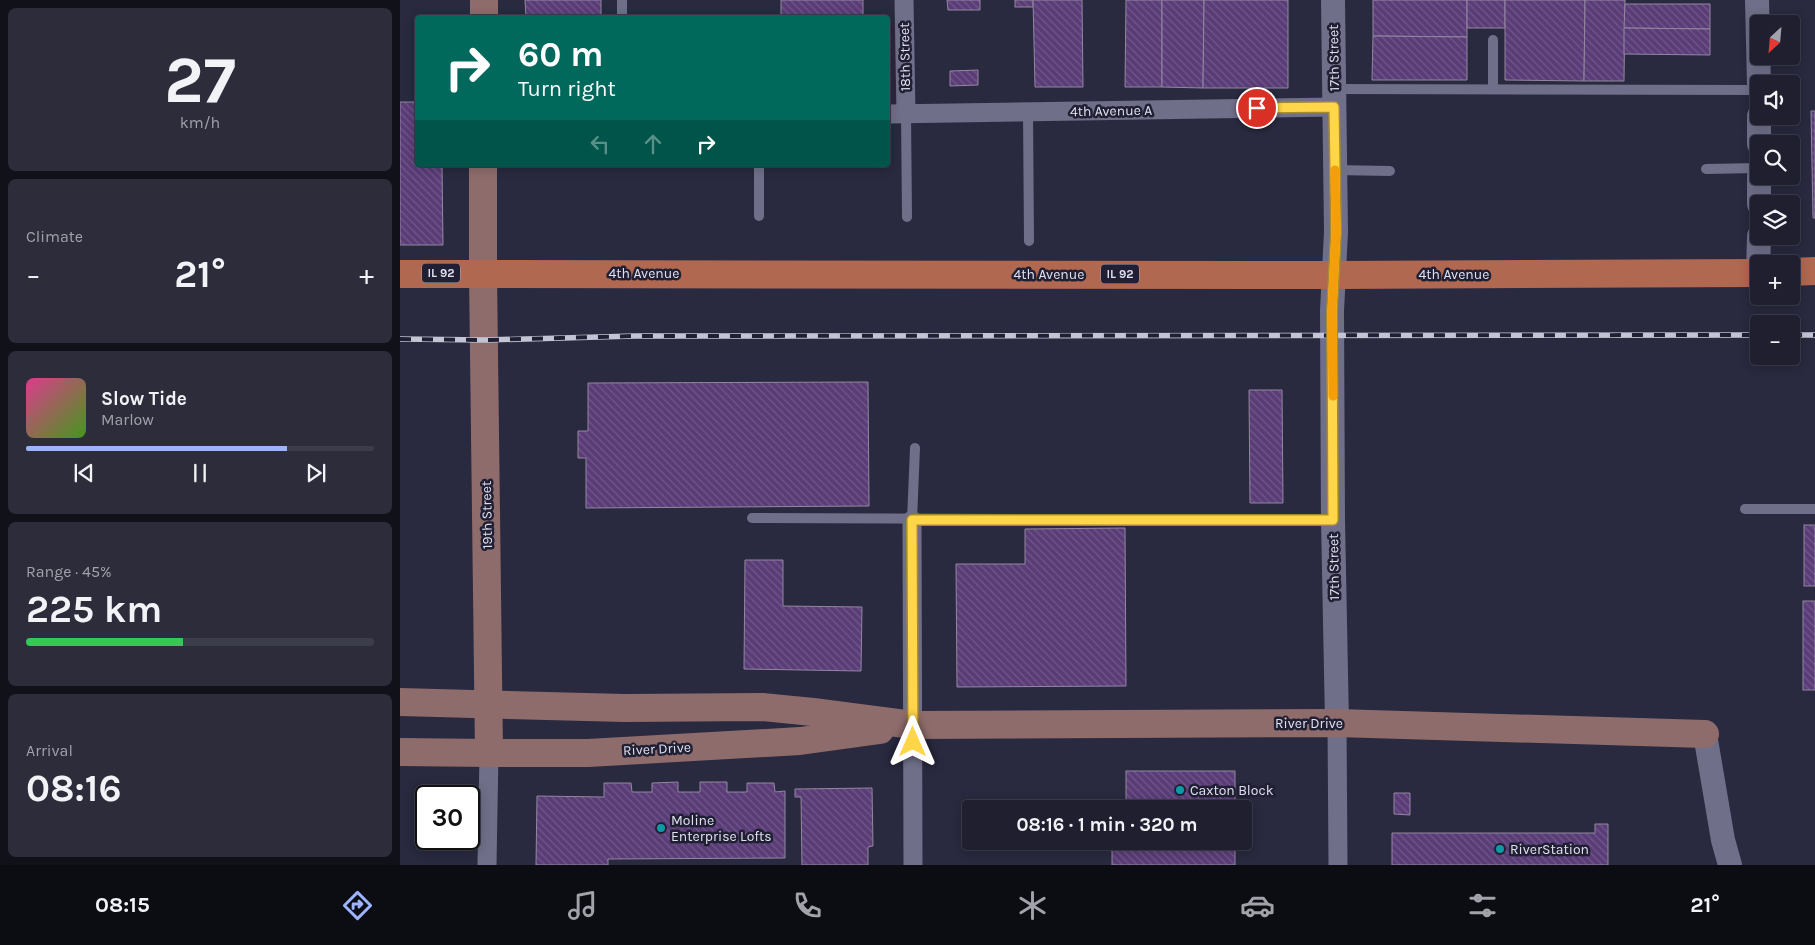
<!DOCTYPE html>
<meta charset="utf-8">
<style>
:root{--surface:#1f1f2f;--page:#2c2c3b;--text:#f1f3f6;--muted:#a1a2aa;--line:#3c3d4b;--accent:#9eb3fd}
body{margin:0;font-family:Karla,sans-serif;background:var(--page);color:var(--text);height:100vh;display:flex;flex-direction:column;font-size:19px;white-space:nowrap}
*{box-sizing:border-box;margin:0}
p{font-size:16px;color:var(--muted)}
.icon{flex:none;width:28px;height:28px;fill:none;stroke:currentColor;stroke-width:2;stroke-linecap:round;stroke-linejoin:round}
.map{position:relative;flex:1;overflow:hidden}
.side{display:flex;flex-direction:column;gap:8px;padding:8px;background:#11111a;width:400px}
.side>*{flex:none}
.top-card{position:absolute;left:15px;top:15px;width:475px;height:152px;border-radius:5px;box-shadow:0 2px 12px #0003,0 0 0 1px var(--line);background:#00695c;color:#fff;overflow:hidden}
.needle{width:32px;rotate:206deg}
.tools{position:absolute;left:1350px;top:15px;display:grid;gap:10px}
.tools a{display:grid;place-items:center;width:50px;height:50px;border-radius:5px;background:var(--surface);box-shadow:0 2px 12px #0003,0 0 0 1px var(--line);font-size:25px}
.speed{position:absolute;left:15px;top:785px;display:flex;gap:10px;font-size:25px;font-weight:700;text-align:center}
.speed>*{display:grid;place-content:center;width:65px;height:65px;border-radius:50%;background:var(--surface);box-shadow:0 2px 12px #0003,0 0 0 1px var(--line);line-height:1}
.speed .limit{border:2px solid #111;border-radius:8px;background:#fff;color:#111}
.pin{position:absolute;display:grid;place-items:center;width:42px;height:42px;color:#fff;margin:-21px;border:2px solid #fff;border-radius:50%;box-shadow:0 1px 5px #0007}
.me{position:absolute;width:55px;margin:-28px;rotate:0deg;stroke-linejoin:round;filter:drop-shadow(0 0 4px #0008)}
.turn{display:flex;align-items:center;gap:18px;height:105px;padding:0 20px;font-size:22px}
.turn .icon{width:65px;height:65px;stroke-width:2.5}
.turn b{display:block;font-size:35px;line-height:42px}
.lanes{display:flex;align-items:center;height:48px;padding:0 20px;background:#0003;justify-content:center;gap:25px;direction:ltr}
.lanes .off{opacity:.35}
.big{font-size:38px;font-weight:700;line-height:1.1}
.side .tile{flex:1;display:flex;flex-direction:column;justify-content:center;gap:8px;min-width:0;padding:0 18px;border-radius:8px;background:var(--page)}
.side .dial{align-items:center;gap:0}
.dial b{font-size:65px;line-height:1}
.song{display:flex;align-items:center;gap:15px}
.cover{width:60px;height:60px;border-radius:8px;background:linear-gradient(135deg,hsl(330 70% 55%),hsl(100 70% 35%))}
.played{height:5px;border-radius:2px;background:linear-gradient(90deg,var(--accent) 75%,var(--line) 75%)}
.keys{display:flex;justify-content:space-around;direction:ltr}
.heat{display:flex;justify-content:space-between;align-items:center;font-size:28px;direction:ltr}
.charge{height:8px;border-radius:4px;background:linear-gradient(90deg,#34c759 45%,var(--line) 0)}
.trip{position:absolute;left:562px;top:800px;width:290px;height:50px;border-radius:5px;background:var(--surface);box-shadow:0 2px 12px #0003,0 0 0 1px var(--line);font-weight:700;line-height:50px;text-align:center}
.tab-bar{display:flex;height:80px;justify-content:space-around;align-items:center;background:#0c0c13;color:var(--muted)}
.tab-bar .icon{width:35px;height:35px}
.tab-bar .on{color:var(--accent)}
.tab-bar b{font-size:22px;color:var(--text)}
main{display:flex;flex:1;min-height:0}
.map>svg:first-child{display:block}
.building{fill:url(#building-back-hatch);stroke:#9387a0}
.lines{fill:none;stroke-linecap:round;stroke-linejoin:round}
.service{stroke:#6f6f89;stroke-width:10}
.minor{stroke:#6f6f89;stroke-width:19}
.tertiary{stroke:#6f6f89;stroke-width:24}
.secondary{stroke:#8f6c6c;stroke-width:28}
.primary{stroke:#b06850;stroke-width:28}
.rail-casing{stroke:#c4c5d4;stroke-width:5.5}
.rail{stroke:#201f34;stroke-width:4;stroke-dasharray:11;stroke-linecap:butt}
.route-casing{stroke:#a68a30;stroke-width:12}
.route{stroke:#ffd54a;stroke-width:9}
.slow{stroke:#f59e0b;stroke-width:9}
.culture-dot{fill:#0f9aa8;stroke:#201f34;stroke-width:2}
.labels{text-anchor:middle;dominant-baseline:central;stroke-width:5;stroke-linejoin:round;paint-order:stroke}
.shield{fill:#201f34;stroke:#a6a7b7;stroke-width:1}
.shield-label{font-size:12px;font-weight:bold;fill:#e0e1ef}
.street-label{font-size:14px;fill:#e0e1ef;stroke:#201f34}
.poi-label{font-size:14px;fill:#e0e1ef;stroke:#201f34;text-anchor:start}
</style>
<main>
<section class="side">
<div class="tile dial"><b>27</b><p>km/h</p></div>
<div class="tile"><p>Climate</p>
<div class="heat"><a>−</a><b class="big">21°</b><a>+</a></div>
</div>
<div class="tile">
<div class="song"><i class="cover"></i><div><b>Slow Tide</b><p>Marlow</p></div></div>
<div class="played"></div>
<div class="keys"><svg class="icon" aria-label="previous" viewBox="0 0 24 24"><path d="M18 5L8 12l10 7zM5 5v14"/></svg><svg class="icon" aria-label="pause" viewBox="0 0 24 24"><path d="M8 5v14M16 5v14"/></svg><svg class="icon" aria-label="next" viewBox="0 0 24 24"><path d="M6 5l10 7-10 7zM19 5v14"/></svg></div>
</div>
<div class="tile"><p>Range · 45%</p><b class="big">225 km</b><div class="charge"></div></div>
<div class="tile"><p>Arrival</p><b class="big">08:16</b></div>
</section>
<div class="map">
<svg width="1415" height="865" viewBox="0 0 1415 865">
<defs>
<pattern id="building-back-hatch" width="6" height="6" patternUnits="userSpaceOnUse" patternTransform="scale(1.25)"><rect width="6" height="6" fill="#5a3c77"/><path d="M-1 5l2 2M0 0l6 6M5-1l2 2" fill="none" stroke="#71588b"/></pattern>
</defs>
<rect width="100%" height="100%" fill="#29293f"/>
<g class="building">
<path d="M125,0H201V18H126Z"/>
<rect x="381" y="0" width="82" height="18"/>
<path d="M547,0H580V10H548Z"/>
<rect x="615" y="0" width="18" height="7"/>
<path d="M633,0H682L683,87H635Z"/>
<path d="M726,0H762V87H725Z"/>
<path d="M762,0H804L803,88L762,87Z"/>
<path d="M804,0H888V88H803Z"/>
<path d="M973,0H1067V37L973,36Z"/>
<rect x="1067" y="0" width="38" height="28"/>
<path d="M1105,0H1185L1184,81L1105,80Z"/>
<path d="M1185,0H1225L1224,81H1184Z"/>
<path d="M1225,4H1310V29L1224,28Z"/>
<path d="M1224,28L1310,29V55L1224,54Z"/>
<path d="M973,36L1067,37V80H972Z"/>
<path d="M578,70V85L550,86V71Z"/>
<path d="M0,102H18V165H42L43,245H0Z"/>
<path d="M1411,111H1415V218H1413Z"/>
<path d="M468,382L469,506L186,508V458H178V431H188V383Z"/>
<path d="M849,390H882L883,503H850Z"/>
<rect x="1404" y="525" width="11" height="61"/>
<path d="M725,528L726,686L557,687L556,564H625V529Z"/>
<path d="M345,560H383V606L462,607L461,671L344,669Z"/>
<rect x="1403" y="601" width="12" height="89"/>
<rect x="726" y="771" width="109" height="38"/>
<path d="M278,782V792H300V782H327V792H347V783H374L375,792L385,791V858L208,859V865H136L137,796L204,797V783H231L232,792H252V783Z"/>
<path d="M472,788L473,846L468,847V865H402L401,797H395V789Z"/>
<path d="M994,793H1010V815L994,814Z"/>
<path d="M1195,824H1208V865H992V833H1195Z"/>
<path d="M726,841H835V865H712V845H726Z"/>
</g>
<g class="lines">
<g class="service">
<path d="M222,0V18"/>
<path d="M1093,40V89"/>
<path d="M934,89L1359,90"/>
<path d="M628,112L629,241"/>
<path d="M506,114L507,217"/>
<path d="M1306,169L1359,168"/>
<path d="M935,170L990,171"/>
<path d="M359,216V165"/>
<path d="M1345,509H1415"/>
<path d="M352,518L933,520"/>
<path d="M512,520L515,448"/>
</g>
<g class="minor">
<path d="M504,0L506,114"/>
<path d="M488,114L934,107"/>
<path d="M512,520L513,865"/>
<path d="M937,723L938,865"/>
<path d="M87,865L89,753"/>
</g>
<g class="tertiary">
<path d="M933,0L936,232L932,311L933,520L937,723"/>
<path d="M1357,0L1359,84"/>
<path d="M1359,144V116"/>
<path d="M1359,204V176"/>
<path d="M1358,273L1359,236"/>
<path d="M1305,734L1323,840L1330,865"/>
</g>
<g class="secondary">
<path d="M84,18V0"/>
<path d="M83,165V273L89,753"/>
<path d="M0,702L224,708L362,707L413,712L513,725L937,723L1305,734"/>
<path d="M0,752L89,753H188L400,741L480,730"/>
</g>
<g class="primary">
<path d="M1391,272L1415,271"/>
<path d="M0,274L935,275L1359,273"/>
</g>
<g class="rail-casing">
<g id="rail">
<path d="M1391,335H1415"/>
<path d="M0,339L85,340L235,336L1359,335"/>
</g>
</g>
<use href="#rail" class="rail"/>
</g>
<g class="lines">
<g class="route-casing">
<path id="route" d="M513,742L512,520H933L932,311L936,232L934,107L857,108"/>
</g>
<use href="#route" class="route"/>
<path class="slow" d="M933,396L932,311L936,232L935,170"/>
</g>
<g class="culture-dot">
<circle cx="780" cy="790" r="5"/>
<circle cx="261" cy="828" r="5"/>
<circle cx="1100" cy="849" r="5"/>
</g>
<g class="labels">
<g class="shield">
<rect x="22" y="263.5" width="38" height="19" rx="4"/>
<rect x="701" y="264.5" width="38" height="19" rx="4"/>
</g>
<g class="shield-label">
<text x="41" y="273">IL 92</text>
<text x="720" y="274">IL 92</text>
</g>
<g class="street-label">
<text transform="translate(505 57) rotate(-91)">18th Street</text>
<text transform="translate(934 58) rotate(-91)">17th Street</text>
<text transform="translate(711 111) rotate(-1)">4th Avenue A</text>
<text x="244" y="273">4th Avenue</text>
<text x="649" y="274">4th Avenue</text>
<text x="1054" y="274">4th Avenue</text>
<text transform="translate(87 515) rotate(-91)">19th Street</text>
<text transform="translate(934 567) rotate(-91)">17th Street</text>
<text x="909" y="723">River Drive</text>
<text transform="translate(257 749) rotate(-3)">River Drive</text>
</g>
<g class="poi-label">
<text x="790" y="790">Caxton Block</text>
<text x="271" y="820">Moline<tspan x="271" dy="16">Enterprise Lofts</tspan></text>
<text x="1110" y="849">RiverStation</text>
</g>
</g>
</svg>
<div class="tools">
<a><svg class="needle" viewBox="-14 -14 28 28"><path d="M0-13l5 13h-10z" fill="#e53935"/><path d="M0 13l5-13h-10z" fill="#a1a2aa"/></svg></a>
<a><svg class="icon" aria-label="sound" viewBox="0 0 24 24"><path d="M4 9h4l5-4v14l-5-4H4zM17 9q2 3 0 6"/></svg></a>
<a><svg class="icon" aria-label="search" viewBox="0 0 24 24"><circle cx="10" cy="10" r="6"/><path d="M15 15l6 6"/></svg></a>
<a><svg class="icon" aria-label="layers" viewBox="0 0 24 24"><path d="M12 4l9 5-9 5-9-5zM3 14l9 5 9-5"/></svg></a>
<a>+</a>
<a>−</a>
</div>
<div class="speed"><div class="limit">30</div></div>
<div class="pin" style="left:857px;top:108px;background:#d93025"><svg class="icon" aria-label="arrive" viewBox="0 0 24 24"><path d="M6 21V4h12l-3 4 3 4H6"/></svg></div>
<svg class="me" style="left:513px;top:742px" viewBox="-20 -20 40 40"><path d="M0-17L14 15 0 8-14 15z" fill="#ffd54a" stroke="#fff" stroke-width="4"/></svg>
<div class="trip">08:16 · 1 min · 320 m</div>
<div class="top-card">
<div class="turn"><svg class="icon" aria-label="right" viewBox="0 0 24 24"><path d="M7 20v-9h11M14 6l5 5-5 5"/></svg><div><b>60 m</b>Turn right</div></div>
<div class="lanes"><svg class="icon off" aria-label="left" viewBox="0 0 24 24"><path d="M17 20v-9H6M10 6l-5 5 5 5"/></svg><svg class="icon off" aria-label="ahead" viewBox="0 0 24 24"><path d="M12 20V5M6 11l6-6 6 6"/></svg><svg class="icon" aria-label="right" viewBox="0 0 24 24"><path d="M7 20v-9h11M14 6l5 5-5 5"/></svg></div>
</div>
</div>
</main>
<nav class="tab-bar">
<b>08:15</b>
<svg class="icon on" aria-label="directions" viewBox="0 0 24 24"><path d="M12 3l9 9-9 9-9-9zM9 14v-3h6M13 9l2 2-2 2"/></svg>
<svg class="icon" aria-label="music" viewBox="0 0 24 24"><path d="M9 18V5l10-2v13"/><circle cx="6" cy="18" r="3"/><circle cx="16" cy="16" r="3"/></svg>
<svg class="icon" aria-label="phone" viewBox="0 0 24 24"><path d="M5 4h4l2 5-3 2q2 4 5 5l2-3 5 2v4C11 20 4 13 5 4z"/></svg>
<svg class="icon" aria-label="climate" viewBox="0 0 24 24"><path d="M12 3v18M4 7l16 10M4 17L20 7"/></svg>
<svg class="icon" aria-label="car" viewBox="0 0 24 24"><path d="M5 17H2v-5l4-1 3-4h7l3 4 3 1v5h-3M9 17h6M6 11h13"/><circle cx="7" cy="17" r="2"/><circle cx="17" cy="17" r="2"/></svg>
<svg class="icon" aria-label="filters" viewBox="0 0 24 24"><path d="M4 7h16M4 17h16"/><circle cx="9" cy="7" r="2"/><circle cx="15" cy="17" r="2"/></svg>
<b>21°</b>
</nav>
